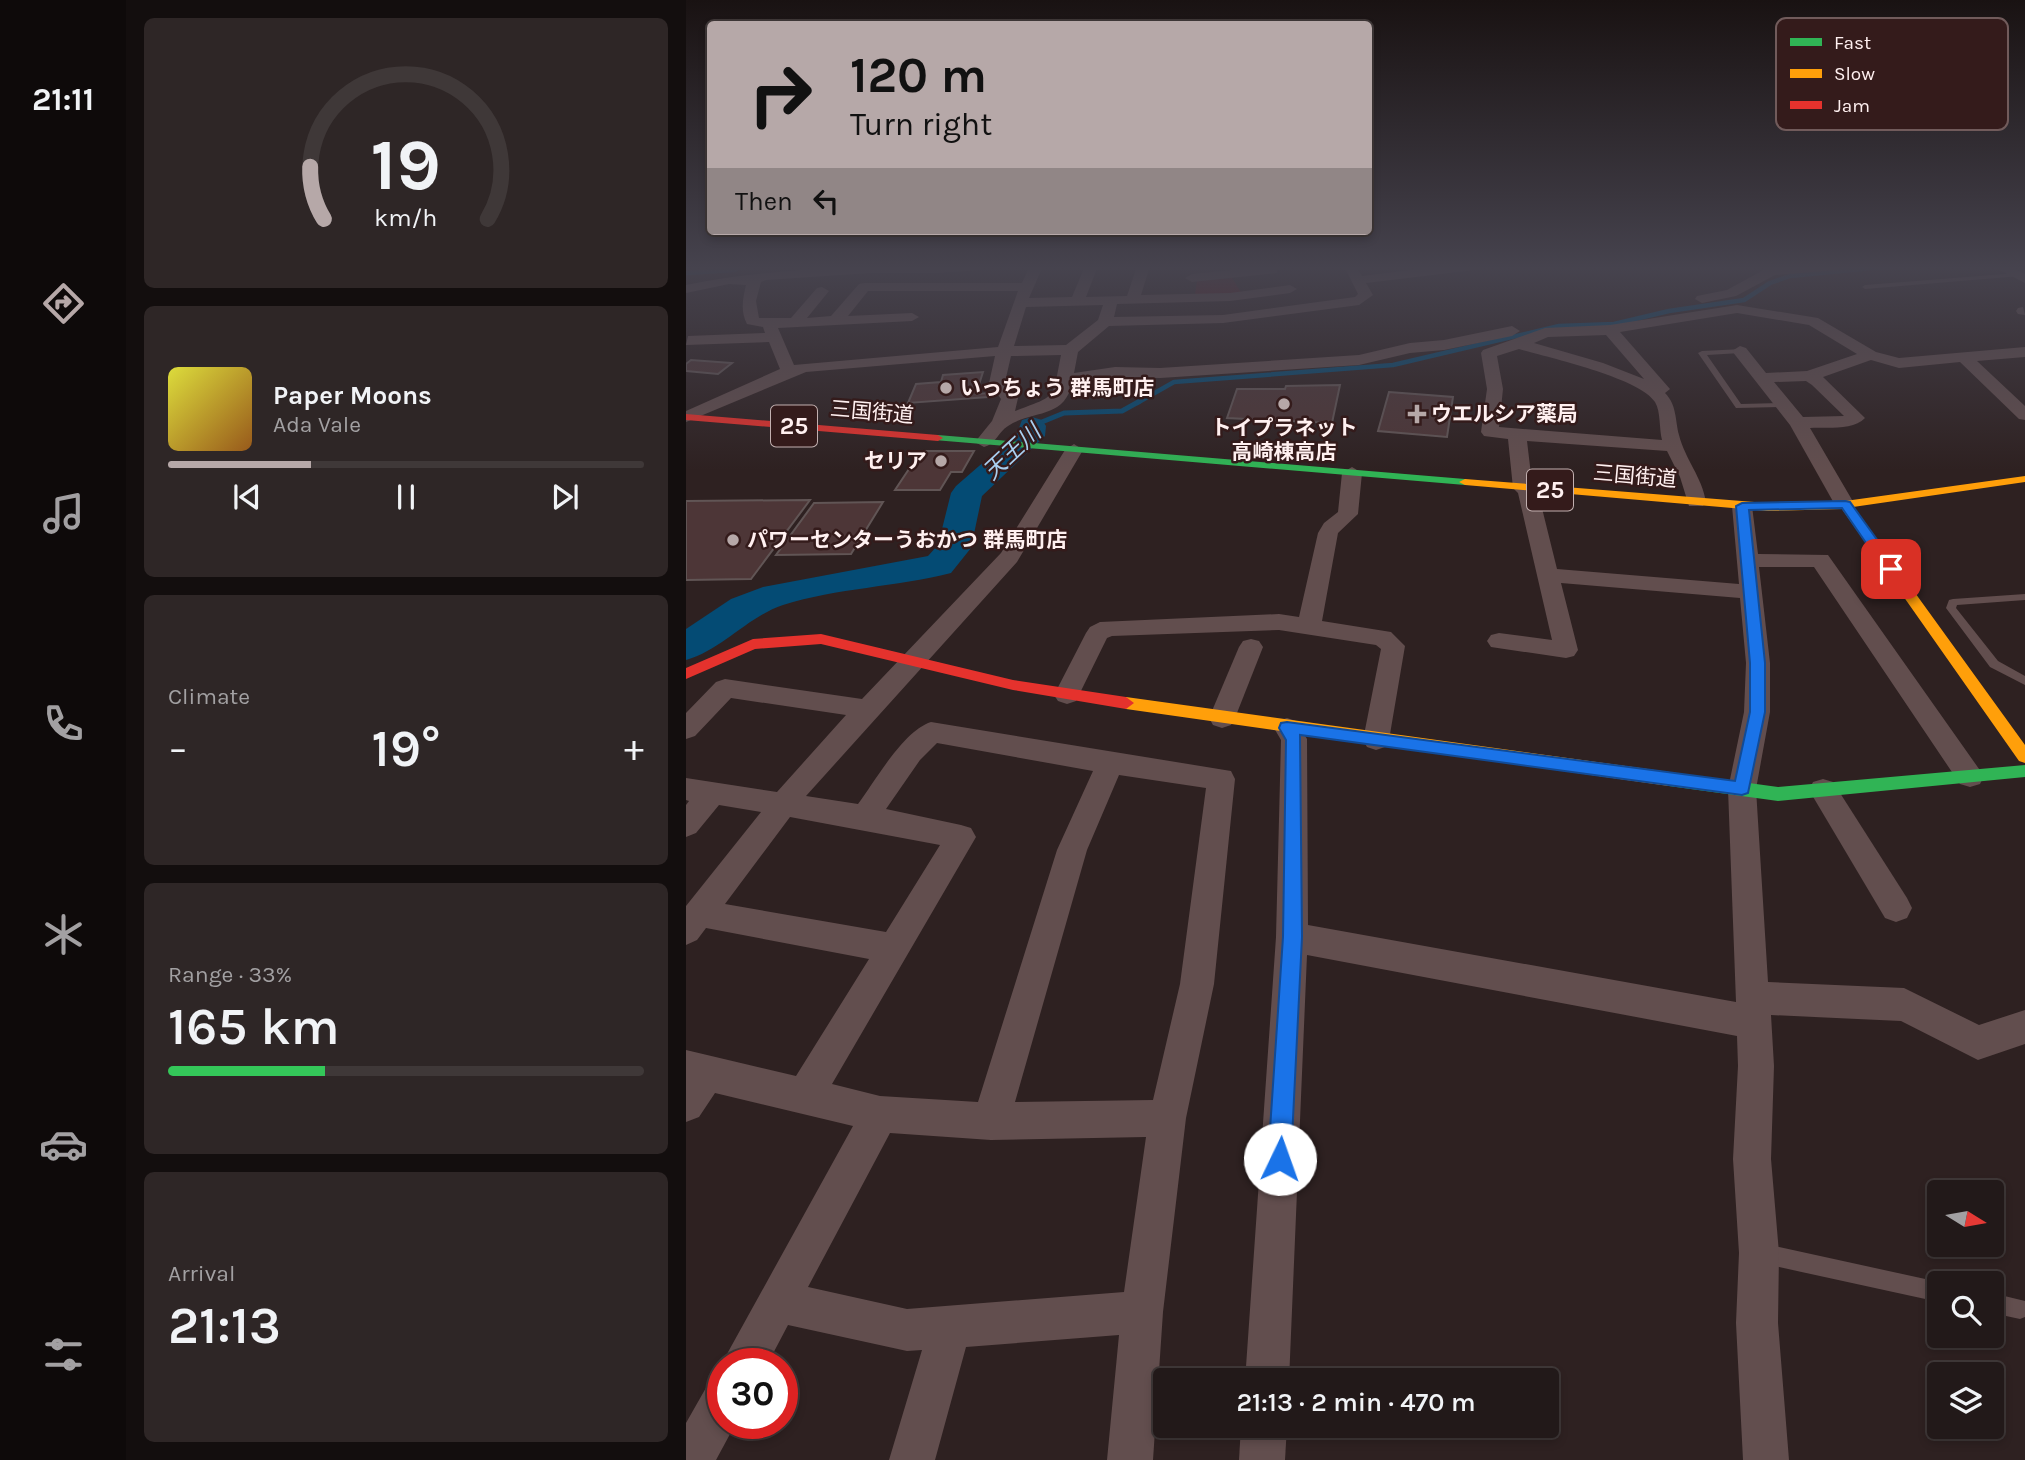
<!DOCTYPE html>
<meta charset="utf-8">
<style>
:root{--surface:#221919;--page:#2e2626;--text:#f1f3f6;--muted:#a2a0a2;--line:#3f3838;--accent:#b6a8a8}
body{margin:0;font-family:Karla,"Noto Sans JP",sans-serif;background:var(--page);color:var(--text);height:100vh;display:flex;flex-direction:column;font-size:26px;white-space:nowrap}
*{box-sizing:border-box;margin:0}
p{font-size:23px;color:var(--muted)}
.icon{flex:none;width:38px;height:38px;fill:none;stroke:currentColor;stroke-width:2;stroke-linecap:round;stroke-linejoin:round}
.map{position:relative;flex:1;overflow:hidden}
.details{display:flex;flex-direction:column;gap:18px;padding:18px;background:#130e0e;width:560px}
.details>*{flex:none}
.banner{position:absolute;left:21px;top:21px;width:665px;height:214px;border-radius:7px;box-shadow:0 4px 10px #0003,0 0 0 2px var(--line);background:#b6a8a8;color:#111;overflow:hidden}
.needle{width:46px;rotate:101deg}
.tools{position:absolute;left:1241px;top:1180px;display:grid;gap:14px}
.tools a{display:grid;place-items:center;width:77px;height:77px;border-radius:7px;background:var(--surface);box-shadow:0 4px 10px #0003,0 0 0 2px var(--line);font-size:35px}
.speed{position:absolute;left:21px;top:1348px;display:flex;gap:14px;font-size:35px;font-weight:700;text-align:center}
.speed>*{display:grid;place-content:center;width:91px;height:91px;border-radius:50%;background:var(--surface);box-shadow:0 4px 10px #0003,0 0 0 2px var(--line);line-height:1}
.speed .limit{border:10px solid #d22;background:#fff;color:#111}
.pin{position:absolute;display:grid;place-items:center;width:60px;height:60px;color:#fff;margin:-30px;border-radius:14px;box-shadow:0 4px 10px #0006}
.me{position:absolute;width:77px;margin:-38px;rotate:3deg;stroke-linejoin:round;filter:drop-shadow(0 0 5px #0008)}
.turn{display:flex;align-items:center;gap:24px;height:147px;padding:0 28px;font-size:32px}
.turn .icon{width:91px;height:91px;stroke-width:2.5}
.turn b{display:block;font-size:49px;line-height:60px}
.then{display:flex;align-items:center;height:66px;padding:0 28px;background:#0003;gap:14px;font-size:26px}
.big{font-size:52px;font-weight:600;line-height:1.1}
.details .card{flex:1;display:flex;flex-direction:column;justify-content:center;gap:10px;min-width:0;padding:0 24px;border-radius:10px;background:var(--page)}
.details .dial{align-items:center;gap:0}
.dial svg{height:182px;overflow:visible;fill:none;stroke:var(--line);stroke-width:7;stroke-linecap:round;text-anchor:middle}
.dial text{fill:var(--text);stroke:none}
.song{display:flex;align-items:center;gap:21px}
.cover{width:84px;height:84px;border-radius:10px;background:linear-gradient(135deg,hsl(60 70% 55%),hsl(30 70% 35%))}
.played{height:7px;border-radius:4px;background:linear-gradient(90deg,var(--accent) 30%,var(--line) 30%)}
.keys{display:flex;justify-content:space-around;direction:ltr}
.heat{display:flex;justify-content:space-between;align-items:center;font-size:38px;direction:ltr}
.charge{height:10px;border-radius:5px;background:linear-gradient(90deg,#34c759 33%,var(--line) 0)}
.trip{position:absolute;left:467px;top:1368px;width:406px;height:70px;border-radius:7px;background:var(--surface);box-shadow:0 4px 10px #0003,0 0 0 2px var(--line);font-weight:600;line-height:70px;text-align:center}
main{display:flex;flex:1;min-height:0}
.menu{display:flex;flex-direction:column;width:126px;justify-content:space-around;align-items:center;background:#0e0a0a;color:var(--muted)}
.menu .icon{width:49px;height:49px}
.menu .on{color:var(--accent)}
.menu b{font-size:32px;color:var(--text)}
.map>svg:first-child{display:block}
.green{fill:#5d1119}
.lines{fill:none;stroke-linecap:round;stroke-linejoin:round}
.stream-far1{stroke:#044b74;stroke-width:4.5}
.stream{stroke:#044b74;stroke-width:5}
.river{fill:#044b74;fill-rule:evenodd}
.building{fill:#4d3637;stroke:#615555;stroke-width:2}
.lane{fill:#624e4e;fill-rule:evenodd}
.street{fill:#624e4e;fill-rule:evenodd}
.fast{fill:#30b455;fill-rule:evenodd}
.slow{fill:#ff9f0a;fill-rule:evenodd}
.jam{fill:#e5322d;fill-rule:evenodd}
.route{fill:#1a73e8;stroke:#114b97;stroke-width:2}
.poi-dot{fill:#b6a8a8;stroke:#341b1b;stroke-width:2.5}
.labels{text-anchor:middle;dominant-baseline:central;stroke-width:5;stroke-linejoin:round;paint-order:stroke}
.far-poi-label{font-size:21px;font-weight:bold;fill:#fff0f0;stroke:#341b1b;text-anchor:start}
.far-street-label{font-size:21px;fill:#fff0f0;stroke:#341b1b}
.far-water-label{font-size:23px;font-style:italic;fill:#a8cff0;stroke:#341b1b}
.shield{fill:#341b1b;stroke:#c2b0b0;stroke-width:2}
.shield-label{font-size:24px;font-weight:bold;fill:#fff0f0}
.key{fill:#341b1b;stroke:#715b5b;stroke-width:2}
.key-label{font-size:19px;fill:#fff0f0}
</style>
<main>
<nav class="menu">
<b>21:11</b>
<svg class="icon on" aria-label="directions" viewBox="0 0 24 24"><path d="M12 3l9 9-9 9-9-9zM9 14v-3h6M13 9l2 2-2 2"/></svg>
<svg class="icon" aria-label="music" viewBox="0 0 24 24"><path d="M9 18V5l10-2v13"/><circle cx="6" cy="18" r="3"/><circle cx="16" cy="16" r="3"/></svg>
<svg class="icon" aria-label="phone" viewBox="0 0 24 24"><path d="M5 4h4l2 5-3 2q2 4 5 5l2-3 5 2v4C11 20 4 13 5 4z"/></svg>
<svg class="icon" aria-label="climate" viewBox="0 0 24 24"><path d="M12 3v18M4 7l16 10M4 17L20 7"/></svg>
<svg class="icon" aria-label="car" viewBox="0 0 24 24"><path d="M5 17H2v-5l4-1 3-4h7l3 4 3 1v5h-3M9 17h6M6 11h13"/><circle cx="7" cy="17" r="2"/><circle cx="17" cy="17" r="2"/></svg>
<svg class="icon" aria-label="filters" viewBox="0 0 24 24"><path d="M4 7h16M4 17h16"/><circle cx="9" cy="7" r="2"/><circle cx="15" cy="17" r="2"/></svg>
</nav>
<section class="details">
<div class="card dial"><svg viewBox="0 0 100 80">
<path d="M14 69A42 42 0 1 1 86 69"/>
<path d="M14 69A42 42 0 0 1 8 46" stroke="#b6a8a8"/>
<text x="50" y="56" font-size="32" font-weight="700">19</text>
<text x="50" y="72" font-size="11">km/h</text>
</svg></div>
<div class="card">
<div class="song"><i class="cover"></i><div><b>Paper Moons</b><p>Ada Vale</p></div></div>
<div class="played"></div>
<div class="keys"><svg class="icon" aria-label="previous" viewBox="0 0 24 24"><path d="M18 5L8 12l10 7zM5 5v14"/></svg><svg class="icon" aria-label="pause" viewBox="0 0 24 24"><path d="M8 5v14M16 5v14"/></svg><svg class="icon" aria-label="next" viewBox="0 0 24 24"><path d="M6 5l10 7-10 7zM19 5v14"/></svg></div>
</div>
<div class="card"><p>Climate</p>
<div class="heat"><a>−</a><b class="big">19°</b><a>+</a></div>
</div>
<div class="card"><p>Range · 33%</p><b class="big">165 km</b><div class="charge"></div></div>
<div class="card"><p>Arrival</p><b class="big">21:13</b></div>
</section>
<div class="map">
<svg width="1339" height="1460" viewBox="0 0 1339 1460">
<rect width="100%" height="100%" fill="#2e2121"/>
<path class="green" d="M546,278L556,294L509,295L511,281Z"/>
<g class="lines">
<g class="stream-far1">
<path d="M0,273L48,270L56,266"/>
<path d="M451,403L488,382L707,365L873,326L928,324L983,311L1058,300L1084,283L1104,276L1206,266"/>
</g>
<path class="stream" d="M346,426L378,413L436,411L454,401"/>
<path class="river" d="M346,417L356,420L360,426L359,436L296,496L285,548L265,573C210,587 151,588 97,605C61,617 36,650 0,660V629L45,599L77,587L242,556L252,545L265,493L270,486L331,433L336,420Z"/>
</g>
<g class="building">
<path d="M5,360L46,363L32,374L0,371V364Z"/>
<path d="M297,372L290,394L304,393L302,397L222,403L230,384L255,382L257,375Z"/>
<path d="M654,385L646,423L541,418L551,389H599L600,386Z"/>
<path d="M703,392L767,397L761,437L692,431Z"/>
<path d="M235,451H288L276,472H265L254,490H209Z"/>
<path d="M124,500L65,579L0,580V501Z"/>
<path d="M197,502L165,554L90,555L128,503Z"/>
</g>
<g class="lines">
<g class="lane">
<path d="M1332,273L1334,276L1179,289L1176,287L1179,285Z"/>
<path d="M1057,349L1058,351L1054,353L1021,355L1055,404L1096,403H1099V407L1050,408L1012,353L1016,351Z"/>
<path d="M1339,594V600L1271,605L1270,608L1312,661L1339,676V685L1304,667L1260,608L1263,600L1267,599Z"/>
<path d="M1079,1244L1253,1282V1302L1079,1264L1072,1261L1069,1254L1072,1247Z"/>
<path d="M1306,1293L1339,1301V1317L1334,1319L1306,1313Z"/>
</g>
<g class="street">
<path d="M173,266H302L295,270L251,273H184L80,280L75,282L70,301L73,318H105L131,288L136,287L143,291L121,318L145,316L173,284L178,283H336L344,266H357L343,298L386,297L399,266H412L400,297L441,296L451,266H464L455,295L544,293L604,285L611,289L604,293L544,301L431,304L428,317L537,315L669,297L672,294L658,266H670L676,276L757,266H794L788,270L680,283L687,295L673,305L537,323L423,326L392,352L388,373L429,367L474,368L673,355L724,343L758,340L826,326L834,331L826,336L758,350L724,353L673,365L474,378L429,377L386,383C379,419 346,410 322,426C312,432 310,444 298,447L289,442L306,421L315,399L303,383L309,356L120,372L0,422V411L94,369L83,342L0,345L2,336L79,333L77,327L61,324C54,311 57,298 60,285L43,284L0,293V285C57,273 114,270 173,266ZM182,291H332L312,347L108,365L92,328L226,321L233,317L226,313L162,316ZM417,305L412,320L380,345L328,346L340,307ZM375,355C366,400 372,395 329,411L332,398L319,382L325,356Z"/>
<path d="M586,266L591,267V273L506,282L499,278L506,274Z"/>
<path d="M1102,266H1158L1151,270L1089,275L1050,296L1016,303L1009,299L1011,296L1041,290L1081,268Z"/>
<path d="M1306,266H1323L1339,274V283Z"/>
<path d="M1051,305L1132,318L1190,352L1213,358L1339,347V357L1291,361L1339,406V420L1333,419L1274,362L1213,368L1185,360L1137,377L1179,418C1167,431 1140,427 1124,428L1169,505L1166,509H1152L1149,505L1104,425L1046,351L1054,346L1060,348L1080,373L1121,371L1171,354L1123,325L1051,313L934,332L984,389L979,393C991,405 989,420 993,435C999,459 1016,477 1020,502L1017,506H1003L994,477L981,451L841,441L846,483L851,488L871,569L1053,584L1046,506L1049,502H1063L1066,506L1072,554L1142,555L1298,776L1294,784L1284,787L1274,784L1128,567H1073L1084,663V712L1070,789L1082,982L1218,988L1293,1025L1339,1010V1044L1292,1060L1215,1021L1085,1015L1088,1066L1085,1159L1093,1253L1092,1323L1103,1460H1057L1050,1323L1053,1253L1047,1159L1052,1066L1051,1036L621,955L603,1381H559L590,937L595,740L588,728L592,721L601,718L610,721L621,739L622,925L1050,1002L1042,789L1058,712L1060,663L1054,598L875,583L892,650L888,656L880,658L805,647L801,641L805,635L813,633L866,640L832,493L827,488L822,439L798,436L795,432L801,389L795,353L797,350L859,328L924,325ZM920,335L958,379L917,363L848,343L862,337ZM833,349C861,357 955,378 969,402C975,412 973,429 976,440L813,427L817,389L811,356ZM1120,381L1126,385L1158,416L1117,417L1088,382Z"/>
<path d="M1337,307L1339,315L1332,314L1330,311L1332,308Z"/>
<path d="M388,444L397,450L331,562L120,796L172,804C190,780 217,731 245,722L545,771L549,779L528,984L500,1118L477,1312L467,1460H421L433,1335L280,1347L249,1460H203L236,1350L221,1351L102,1325L82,1363H36L167,1126L29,1093L13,1117L0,1122V1050L110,1076L183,959L20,928L11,940L0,945V906L75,812L33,805L10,833L0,837V805L3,801L0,800V778L91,792L160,715L45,698L9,736L0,739V713L30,682L39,679L176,699L315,553L379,450ZM251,743L407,771L371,850L292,1102L194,1096L146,1084L290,837L285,828L275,825L200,809L234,760ZM433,775L520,788L494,984L467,1100L329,1102L401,850ZM104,817L254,845L200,932L39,904ZM204,1133L305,1140L460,1137L438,1292L221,1309L122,1287Z"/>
<path d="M666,467L676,473L672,514L652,533L636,621L705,632L719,646L703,740L699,747L690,750L681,747L677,740L695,649L690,645L593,630L426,636L421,638L390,701L381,704L372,701L368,695L400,633L404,627L414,622L593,614L613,617L632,533L638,523L652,512L656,473Z"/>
<path d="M565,639L573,641L577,647L549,718L545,725L536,728L527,725L523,718L553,647L557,641Z"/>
<path d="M1137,779L1147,782L1221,898L1226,908L1221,918L1210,922L1199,918L1123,790L1127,782Z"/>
<path d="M37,1380V1423H50L30,1460H0V1423L21,1386Z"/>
<path d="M555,1426H601L599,1460H553Z"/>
</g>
<g class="fast">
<path d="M252,435L779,479L785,482L779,485L248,440V436Z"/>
<path d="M1339,765V777L1092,801L983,786L977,784L975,779L977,774L983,772L1092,787Z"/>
</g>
<g class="slow">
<path d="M1339,476V482L1167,507L1339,745V763L1333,761L1156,509L1081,511L779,485L773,482L779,479L1081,503L1159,501Z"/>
<path d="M440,697L983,772L989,774L991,779L989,784L983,786L440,709L432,703Z"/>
</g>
<g class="jam">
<path d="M0,414L252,435L257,438L252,441L0,420Z"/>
<path d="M135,634L327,680L440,697L448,703L440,709L327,690L135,644L69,649L0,679V668L67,639Z"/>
</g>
</g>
<linearGradient id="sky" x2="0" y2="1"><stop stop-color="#191212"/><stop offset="0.57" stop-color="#46434e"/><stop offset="1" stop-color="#46434e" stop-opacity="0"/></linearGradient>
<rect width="1339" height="470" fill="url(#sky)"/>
<path class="route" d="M1159,501L1164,502L1210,566V572H1200L1156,508L1063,510L1079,663V712L1062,793L1056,795L614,735L616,937L605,1159L602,1167L594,1170L586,1167L582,1159L597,937L600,740L593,728L595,723L601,722L1049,781L1064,712V663L1050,506L1056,503Z"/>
<g class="poi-dot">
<circle cx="260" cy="388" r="7"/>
<circle cx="598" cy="404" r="7"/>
<path d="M727.5 403.5h7v7h7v7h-7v7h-7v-7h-7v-7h7z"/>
<circle cx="255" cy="461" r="7"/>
<circle cx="47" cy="540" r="7"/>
</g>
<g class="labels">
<g class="far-poi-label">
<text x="274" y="388">いっちょう 群馬町店</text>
<text x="745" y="414">ウエルシア薬局</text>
<text x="598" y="428" text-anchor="middle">トイプラネット<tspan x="598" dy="24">高崎棟高店</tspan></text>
<text x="241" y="461" text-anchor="end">セリア</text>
<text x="61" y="540">パワーセンターうおかつ 群馬町店</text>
</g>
<g class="far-street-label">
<text transform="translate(186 412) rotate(5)">三国街道</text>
<text transform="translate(949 476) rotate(5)">三国街道</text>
</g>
<g class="far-water-label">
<text transform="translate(326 452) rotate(-43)">天王川</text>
</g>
<g class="shield">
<rect x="85" y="405.5" width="46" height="41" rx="5"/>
<rect x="841" y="469.5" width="46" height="41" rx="5"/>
</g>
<g class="shield-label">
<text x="108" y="426">25</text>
<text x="864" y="490">25</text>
</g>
</g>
<rect x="1090" y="18" width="232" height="112" rx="10" class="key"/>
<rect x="1104" y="38" width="32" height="8" fill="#30b455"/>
<rect x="1104" y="69" width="32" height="9" fill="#ff9f0a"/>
<rect x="1104" y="101" width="32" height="8" fill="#e5322d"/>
<g class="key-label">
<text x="1148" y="49">Fast</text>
<text x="1148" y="80">Slow</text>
<text x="1148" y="112">Jam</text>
</g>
</svg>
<div class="tools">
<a><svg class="needle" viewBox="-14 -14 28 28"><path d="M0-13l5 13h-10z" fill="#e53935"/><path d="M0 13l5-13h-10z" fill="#a2a0a2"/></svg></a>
<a><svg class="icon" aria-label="search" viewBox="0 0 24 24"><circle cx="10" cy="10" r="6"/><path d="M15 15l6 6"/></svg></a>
<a><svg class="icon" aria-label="layers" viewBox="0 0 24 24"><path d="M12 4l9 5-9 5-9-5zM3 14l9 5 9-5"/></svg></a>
</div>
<div class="speed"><div class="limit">30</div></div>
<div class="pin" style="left:1205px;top:569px;background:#d93025"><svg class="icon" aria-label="arrive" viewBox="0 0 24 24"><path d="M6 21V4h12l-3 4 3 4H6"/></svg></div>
<svg class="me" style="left:594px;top:1159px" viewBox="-20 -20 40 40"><circle r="19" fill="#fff"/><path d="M0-13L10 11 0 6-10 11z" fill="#1a73e8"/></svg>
<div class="trip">21:13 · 2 min · 470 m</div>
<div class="banner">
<div class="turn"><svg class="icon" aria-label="right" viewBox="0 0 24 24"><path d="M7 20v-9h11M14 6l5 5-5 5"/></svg><div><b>120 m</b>Turn right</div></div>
<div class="then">Then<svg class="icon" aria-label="left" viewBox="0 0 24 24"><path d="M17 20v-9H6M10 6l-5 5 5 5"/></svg></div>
</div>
</div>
</main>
